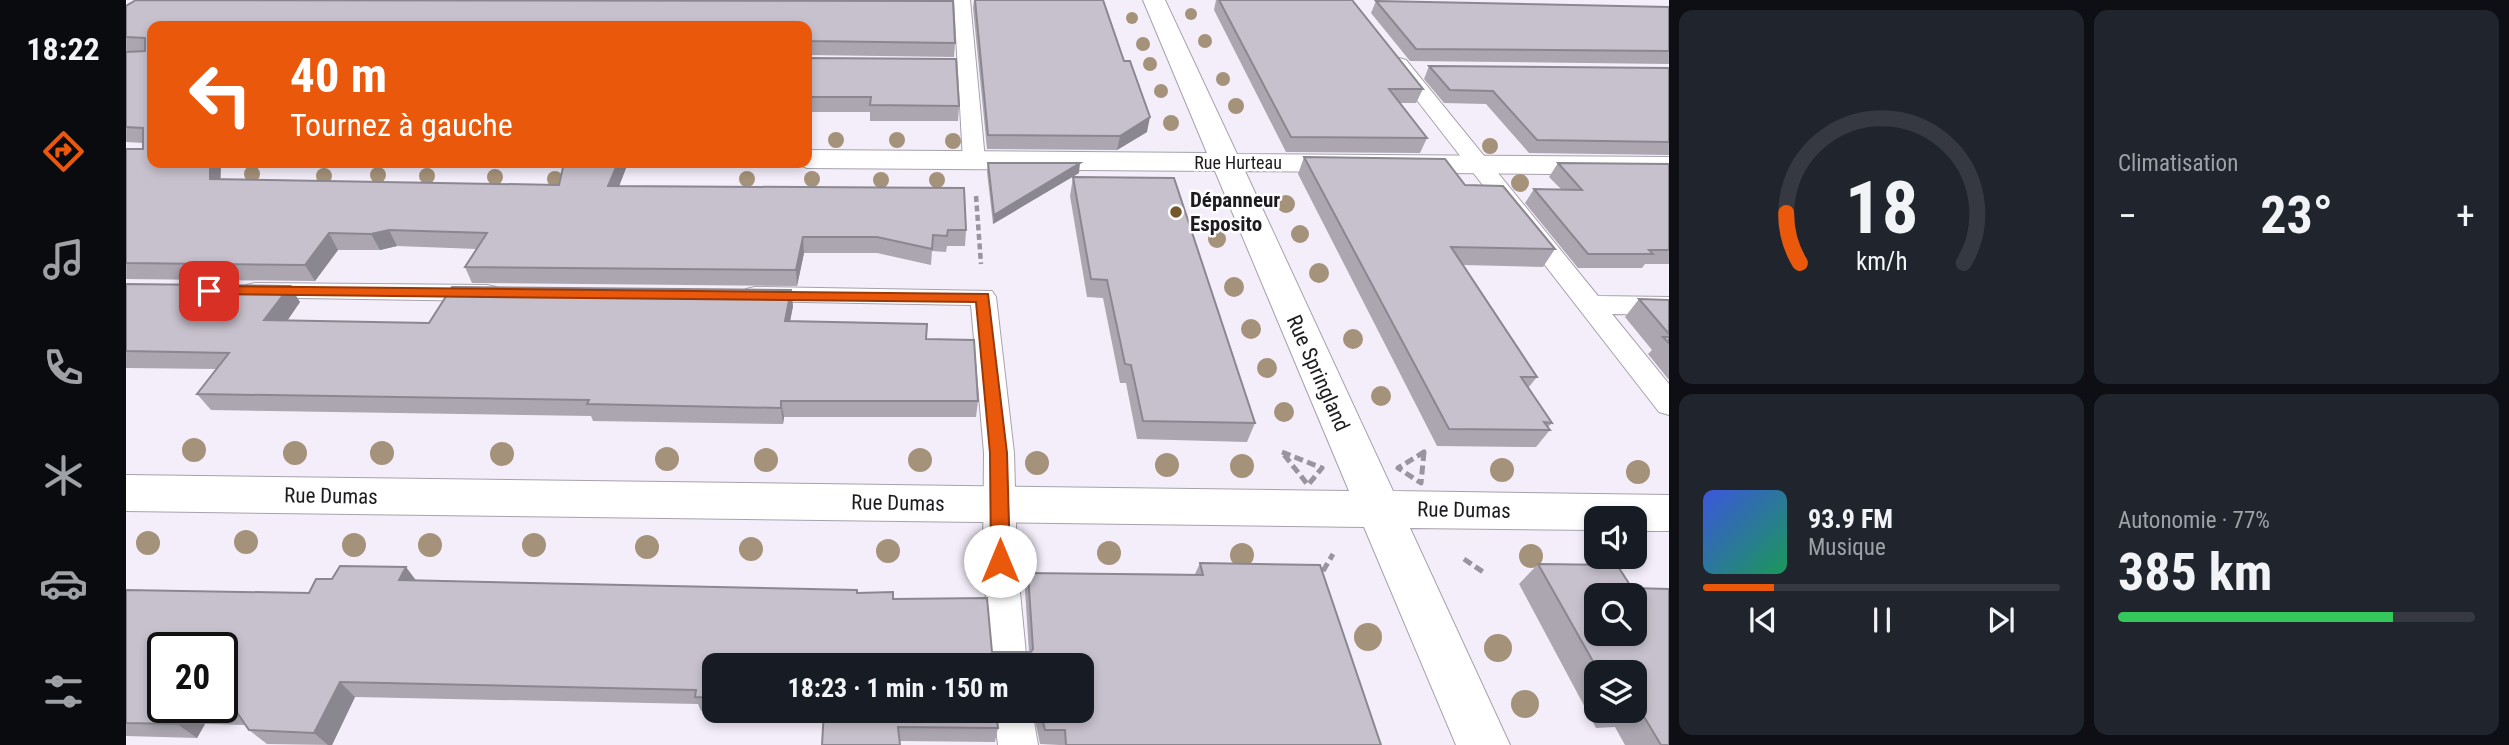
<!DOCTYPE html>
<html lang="fr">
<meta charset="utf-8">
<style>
:root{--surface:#171b24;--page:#20242c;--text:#f1f3f6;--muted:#9ea1a6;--line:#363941;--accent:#ea580c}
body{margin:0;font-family:"Roboto Condensed",sans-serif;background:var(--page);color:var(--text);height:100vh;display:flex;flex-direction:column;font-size:26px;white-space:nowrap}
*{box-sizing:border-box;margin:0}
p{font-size:23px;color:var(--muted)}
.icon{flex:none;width:38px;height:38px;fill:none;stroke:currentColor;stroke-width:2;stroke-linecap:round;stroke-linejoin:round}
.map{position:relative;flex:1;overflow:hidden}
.side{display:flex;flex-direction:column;gap:10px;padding:10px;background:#0d0f14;width:840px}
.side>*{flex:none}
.top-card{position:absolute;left:21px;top:21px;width:665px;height:147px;border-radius:14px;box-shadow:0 4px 10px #0003;background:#ea580c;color:#fff;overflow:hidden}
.fabs{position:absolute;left:1458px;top:506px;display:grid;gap:14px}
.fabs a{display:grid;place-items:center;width:63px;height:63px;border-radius:14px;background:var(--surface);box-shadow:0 4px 10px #0003;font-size:35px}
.speed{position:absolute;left:21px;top:632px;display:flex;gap:14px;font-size:35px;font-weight:700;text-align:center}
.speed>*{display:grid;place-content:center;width:91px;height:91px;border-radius:50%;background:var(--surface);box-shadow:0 4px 10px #0003;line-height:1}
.speed .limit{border:4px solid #111;border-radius:10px;background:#fff;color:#111}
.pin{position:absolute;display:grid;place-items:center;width:60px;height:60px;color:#fff;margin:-30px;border-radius:14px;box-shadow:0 4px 10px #0006}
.me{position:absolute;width:77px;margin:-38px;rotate:0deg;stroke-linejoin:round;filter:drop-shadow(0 0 5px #0008)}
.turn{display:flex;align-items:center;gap:24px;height:147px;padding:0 28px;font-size:32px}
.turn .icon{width:91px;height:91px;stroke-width:2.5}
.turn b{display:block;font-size:49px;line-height:60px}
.big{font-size:52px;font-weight:700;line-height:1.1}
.side .tile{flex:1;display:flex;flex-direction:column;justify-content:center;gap:10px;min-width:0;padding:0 24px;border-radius:14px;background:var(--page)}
.side .dial{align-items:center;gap:0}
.dial svg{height:182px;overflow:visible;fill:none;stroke:var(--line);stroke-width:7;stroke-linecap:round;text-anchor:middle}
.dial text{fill:var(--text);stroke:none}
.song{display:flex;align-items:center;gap:21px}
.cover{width:84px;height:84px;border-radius:10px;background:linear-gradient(135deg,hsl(230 70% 55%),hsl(150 70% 35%))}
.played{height:7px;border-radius:4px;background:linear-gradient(90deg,var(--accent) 20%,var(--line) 20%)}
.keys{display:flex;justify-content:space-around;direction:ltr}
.heat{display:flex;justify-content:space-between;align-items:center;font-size:38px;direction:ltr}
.charge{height:10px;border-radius:5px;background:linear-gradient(90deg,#34c759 77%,var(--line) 0)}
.side .tiles{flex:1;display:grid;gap:10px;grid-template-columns:repeat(2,1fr)}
.trip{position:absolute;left:576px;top:653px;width:392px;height:70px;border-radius:14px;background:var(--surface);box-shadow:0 4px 10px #0003;font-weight:700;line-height:70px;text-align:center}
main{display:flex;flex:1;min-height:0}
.dock{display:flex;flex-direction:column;width:126px;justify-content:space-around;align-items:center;background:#090b0e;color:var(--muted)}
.dock .icon{width:49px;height:49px}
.dock .current{color:var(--accent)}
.dock b{font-size:32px;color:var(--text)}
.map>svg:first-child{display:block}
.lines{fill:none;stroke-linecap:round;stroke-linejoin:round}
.lane-casing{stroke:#a7a1ac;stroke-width:2}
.street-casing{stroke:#a7a1ac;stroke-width:2}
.path-far1{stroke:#99949d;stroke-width:4.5;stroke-dasharray:6 3.5;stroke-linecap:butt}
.path{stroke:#99949d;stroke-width:5;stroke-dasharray:9 4.5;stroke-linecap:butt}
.lane{fill:#fff;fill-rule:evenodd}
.street{fill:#fff;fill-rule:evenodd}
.tree{fill:#a5927a}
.wall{fill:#aba6b0;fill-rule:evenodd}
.shaded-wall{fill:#8b8790}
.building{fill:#c7c1cd;stroke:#8b8790;stroke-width:2;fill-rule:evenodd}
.route{fill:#ea580c;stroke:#983908;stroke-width:2}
.poi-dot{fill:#75582c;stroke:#fefefe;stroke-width:2.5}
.labels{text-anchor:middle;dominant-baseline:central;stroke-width:5;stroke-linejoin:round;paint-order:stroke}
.far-street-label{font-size:18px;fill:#1d1b1f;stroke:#fefefe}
.poi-label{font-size:21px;font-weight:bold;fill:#1d1b1f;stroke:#fefefe;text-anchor:start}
.street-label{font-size:21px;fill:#1d1b1f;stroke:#fefefe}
</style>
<main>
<nav class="dock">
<b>18:22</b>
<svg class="icon current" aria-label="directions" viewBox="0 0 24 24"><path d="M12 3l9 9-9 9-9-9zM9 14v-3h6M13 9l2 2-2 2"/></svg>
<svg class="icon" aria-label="music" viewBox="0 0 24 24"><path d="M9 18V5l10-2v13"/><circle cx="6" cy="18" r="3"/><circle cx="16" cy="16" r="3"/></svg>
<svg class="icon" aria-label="phone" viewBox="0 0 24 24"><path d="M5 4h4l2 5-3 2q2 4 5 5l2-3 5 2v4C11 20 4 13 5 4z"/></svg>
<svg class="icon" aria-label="climate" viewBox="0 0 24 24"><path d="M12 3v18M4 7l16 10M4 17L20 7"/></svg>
<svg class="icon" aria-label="car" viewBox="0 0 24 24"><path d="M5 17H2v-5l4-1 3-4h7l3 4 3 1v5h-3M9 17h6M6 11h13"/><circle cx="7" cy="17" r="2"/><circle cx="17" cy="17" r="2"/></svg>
<svg class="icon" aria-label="filters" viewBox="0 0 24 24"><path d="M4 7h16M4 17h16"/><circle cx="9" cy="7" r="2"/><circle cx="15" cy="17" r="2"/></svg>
</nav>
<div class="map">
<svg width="1543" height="745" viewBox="0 0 1543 745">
<rect width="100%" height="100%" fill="#f4eefa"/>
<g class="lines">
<g class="lane-casing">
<g id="lane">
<path d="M828,0H844L859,160L848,166L837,160Z"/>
<path d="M1273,58L1280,60L1472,296L1543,297V315L1486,314L1543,384V415L1533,412L1266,68L1264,64L1266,60Z"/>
<path d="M129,283L361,285L370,287L374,293L370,299L361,301L120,297L116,291L120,285Z"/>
<path d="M629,287L866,291L870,297L888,453L891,561L901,665H865L857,561L858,453L845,305L620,301L616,295L620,289Z"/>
<path d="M868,710H906L912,745H872Z"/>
</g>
</g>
<g class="street-casing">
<path id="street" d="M1017,0H1039L1111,154L1543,157V175L1119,171L1267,491L1543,495V531H1508V518H1470V530L1284,528L1384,745H1330L1238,527L0,511V475L1223,491L1089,171L681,168L669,163H681V150L1081,153Z"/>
</g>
<path class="path-far1" d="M850,196L855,264"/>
<g class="path">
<path d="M1156,452L1196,468L1182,485Z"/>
<path d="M1298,452L1295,483L1272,468Z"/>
<path d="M1338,559L1360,574"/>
<path d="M1197,571L1207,554"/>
</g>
<use href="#lane" class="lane"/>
<use href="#street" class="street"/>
</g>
<g class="tree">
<circle cx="1065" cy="14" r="6"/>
<circle cx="1006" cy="18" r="6"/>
<circle cx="1079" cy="41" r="7"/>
<circle cx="1017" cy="44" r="7"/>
<circle cx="1024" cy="64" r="7"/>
<circle cx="1097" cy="79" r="7"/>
<circle cx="1035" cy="91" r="7"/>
<circle cx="1110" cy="106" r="8"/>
<circle cx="1045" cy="123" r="8"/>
<circle cx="710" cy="140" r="8"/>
<circle cx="771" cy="140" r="8"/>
<circle cx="827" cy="141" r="8"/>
<circle cx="1364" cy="146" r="8"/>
<circle cx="126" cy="174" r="8"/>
<circle cx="252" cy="175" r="8"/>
<circle cx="198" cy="176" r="8"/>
<circle cx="301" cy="176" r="8"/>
<circle cx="369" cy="177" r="8"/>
<circle cx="429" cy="179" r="8"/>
<circle cx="621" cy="179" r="8"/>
<circle cx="686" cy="179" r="8"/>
<circle cx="755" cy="180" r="8"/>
<circle cx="811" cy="180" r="8"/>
<circle cx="1394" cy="183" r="9"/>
<circle cx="1160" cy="204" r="9"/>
<circle cx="1174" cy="234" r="9"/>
<circle cx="1091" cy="239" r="9"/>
<circle cx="1193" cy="273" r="10"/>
<circle cx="1108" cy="287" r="10"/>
<circle cx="1125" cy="329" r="10"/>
<circle cx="1227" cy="339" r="10"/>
<circle cx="1141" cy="368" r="10"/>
<circle cx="1255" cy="396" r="10"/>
<circle cx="1158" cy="412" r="10"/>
<circle cx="68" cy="450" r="12"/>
<circle cx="169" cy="453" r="12"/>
<circle cx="256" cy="453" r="12"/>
<circle cx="376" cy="454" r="12"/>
<circle cx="541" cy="459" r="12"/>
<circle cx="640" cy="460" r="12"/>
<circle cx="794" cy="460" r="12"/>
<circle cx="911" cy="463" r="12"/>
<circle cx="1041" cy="465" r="12"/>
<circle cx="1116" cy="466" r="12"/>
<circle cx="1376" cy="470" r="12"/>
<circle cx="1512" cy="472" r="12"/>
<circle cx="120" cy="542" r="12"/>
<circle cx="22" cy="543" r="12"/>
<circle cx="228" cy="545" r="12"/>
<circle cx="304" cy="545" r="12"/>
<circle cx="408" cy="545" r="12"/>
<circle cx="521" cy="547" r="12"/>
<circle cx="625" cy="549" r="12"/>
<circle cx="762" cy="551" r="12"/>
<circle cx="983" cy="553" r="12"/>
<circle cx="1116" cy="555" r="12"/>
<circle cx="1405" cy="556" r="12"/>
<circle cx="1242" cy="637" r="14"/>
<circle cx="1372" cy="648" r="14"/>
<circle cx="1399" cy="704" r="14"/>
</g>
<g class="wall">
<path d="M10,0L827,1L829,43L828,57L681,55V57V26H26V163H95L94,180L433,185L438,163H502L493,186L838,188L840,230L839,246H821L820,252L806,251L805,265L751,253H678L671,286L346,283L339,267L351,249L271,246L254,250H212L189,281L0,279V149H17V143L0,142V52L9,51H0V6Z"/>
<path d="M848,0H977L1021,132L991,150L861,149L847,8Z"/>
<path d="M1090,0H1226L1297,89L1290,103H1274L1301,138L1294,153L1160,152L1088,10Z"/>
<path d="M1250,1L1543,7V64L1284,61L1245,13Z"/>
<path d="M681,58L833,106L832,121H744V112H681Z"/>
<path d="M1303,66L1543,68V155L1403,153L1360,104L1318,103L1298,79Z"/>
<path d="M1178,157L1339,185L1429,249L1417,267L1337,265L1411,377L1402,388L1426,423L1422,427L1424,430L1410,447L1311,446L1172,174Z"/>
<path d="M862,163L953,173L867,224L861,172Z"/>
<path d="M1432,163L1543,164V264H1519L1516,268H1452L1399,203L1408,189H1435L1423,177Z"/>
<path d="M947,177L1129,423L1121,442L1011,439L1000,383H994L977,298L961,297L944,196Z"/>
<path d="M0,284L174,302L161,321L303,323L665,290L667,306L664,321L800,339L852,401L850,417H658L657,424L467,421L465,416L85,410L71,394L90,369L0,368Z"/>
<path d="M1513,299L1543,300V380L1522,354L1526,350L1499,317Z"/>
<path d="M1074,563L1255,745H934L914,744L907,710H956V665H588V710H870L872,728L869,742L774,741L698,713L618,712V715L575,711L572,704L229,697L206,745L141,744L123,730L119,725L79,724L71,738L0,736V590L183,593L206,579L290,580L732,593L767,599L866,652H903L899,590L902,573L1069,574Z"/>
<path d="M1412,564L1506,588L1543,745H1499L1489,727L1470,728L1393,584ZM1470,672H1508V710H1470Z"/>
</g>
<g class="shaded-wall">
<path d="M1024,117L1021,132L991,150L994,136Z"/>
<path d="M84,163H95L94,195L84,179Z"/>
<path d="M492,163H502L487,202L482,186Z"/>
<path d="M954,163L953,173L867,224L868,215Z"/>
<path d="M263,230L271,246L254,250L245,234Z"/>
<path d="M203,233L212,250L189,281L179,265Z"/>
<path d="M677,237L678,253L671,286L670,270Z"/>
<path d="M164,286L174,302L150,337L138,320Z"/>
<path d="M665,290L667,306L661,337L659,321Z"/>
<path d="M655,401L658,417L657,424L655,408Z"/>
<path d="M280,567L292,583L273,580Z"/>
<path d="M214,682L229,697L206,745H202L188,733Z"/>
<path d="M59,710L79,724L71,738L51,724Z"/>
</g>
<g class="building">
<path d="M10,0L827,1L829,43L681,41V26H26V163H84V179L433,185L438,163H492L482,186L838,188L840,230H822L821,236L807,235L806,249L751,237H677L670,270L339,267L361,233L263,230L245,234L203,233L179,265L0,263V149H17V128L0,127V52L19,51V38L0,37V6Z"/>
<path d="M849,0H977L998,61H1004L1024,117L994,136L862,135Z"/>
<path d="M1093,0H1226L1297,89H1263L1301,138L1165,137Z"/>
<path d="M1250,1L1543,7V51L1290,49Z"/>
<path d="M681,58L830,59L833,106L744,105L745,97H681Z"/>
<path d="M1303,66L1543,68V142L1411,140L1367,91L1324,90Z"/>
<path d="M1178,157L1319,159L1339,185L1377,186L1429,249L1325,247L1411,377H1395L1426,423L1418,422L1424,430L1323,429Z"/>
<path d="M862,163H954L868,215Z"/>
<path d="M1432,163L1543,164V250H1523L1527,254H1462L1408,189L1456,190Z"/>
<path d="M947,177L1048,178L1129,423L1017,421L1005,365L999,364L981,280L965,279Z"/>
<path d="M0,284L164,286L138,320L303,323L326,287L665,290L659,321L801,324L800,339L848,340L852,401H655V408L461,404L463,400L71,394L103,353L0,351Z"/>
<path d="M1513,299L1543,300V334Z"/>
<path d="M1537,337H1543V343Z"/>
<path d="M1074,563L1194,565L1255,745H940L939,730H919L914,710H956V665H588V698L569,697L570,690L214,682L188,733L123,730L110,711L59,710L51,724L0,723V590L183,593L190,579H206L214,566L280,567L273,580L731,590V593L767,592V599L861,598L866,652H905L907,649L902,573L1077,575ZM37,648H96V707H37Z"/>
<path d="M1412,564L1491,565L1506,588L1543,589V745H1535L1514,710H1508V672H1473ZM1470,595H1508V634H1470Z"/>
<path d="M698,710H870L872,728L772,727L774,745H696Z"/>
</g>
<path class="route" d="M83,286L862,294L881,453L884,561L881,567H868L865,561L864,453L850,302L78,294L76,291Z"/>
<circle class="poi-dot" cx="1050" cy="212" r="7"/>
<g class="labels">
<g class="far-street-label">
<text x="1112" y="162">Rue Hurteau</text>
</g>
<g class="poi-label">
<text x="1064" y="200">Dépanneur<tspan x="1064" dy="24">Esposito</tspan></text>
</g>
<g class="street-label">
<text transform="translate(1192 373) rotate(66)">Rue Springland</text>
<text transform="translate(205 496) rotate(1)">Rue Dumas</text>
<text transform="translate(772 503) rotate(1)">Rue Dumas</text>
<text transform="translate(1338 510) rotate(1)">Rue Dumas</text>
</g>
</g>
</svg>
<div class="fabs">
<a><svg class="icon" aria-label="sound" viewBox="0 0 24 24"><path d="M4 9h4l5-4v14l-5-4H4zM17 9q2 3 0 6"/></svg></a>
<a><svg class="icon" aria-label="search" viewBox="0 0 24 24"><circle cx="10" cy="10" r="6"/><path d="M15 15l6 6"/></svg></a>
<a><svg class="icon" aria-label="layers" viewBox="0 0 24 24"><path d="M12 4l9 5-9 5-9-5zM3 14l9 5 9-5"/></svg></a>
</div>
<div class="speed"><div class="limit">20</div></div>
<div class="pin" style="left:83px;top:291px;background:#d93025"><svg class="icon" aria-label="arrive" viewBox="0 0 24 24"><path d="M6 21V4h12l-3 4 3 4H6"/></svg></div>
<svg class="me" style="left:874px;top:561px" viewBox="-20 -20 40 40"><circle r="19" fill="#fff"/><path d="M0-13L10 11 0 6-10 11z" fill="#ea580c"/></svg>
<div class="trip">18:23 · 1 min · 150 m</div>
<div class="top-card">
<div class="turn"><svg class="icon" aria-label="left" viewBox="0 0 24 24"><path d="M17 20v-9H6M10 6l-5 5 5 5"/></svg><div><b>40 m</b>Tournez à gauche</div></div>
</div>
</div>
<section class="side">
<div class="tiles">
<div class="tile dial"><svg viewBox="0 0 100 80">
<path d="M14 69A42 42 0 1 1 86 69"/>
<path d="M14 69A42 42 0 0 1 8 47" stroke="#ea580c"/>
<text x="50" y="56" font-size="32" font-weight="700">18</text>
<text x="50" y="72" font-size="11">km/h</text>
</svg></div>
<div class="tile"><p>Climatisation</p>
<div class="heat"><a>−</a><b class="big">23°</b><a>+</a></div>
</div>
<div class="tile">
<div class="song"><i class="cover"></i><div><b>93.9 FM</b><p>Musique</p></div></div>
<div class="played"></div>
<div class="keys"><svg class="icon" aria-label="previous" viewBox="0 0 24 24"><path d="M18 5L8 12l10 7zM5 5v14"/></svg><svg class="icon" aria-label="pause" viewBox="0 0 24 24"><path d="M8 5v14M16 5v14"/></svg><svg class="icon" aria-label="next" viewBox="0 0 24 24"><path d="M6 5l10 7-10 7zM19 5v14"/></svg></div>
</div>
<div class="tile"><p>Autonomie · 77%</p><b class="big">385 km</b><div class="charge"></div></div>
</div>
</section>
</main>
